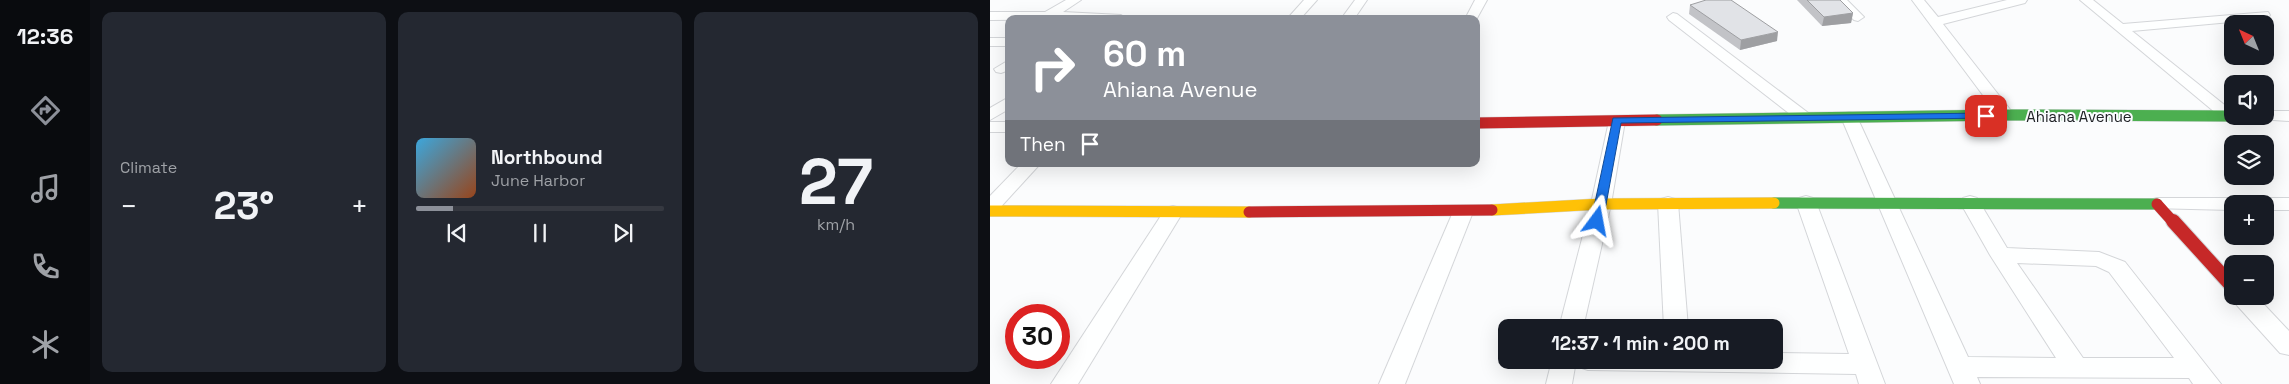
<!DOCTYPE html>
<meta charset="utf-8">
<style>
:root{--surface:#171b24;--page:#242831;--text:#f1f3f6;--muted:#9ea1a6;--line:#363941;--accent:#8c9099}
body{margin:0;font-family:"Space Grotesk",sans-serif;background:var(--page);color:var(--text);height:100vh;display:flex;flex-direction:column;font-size:19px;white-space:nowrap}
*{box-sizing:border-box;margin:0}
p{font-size:16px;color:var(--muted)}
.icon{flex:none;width:28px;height:28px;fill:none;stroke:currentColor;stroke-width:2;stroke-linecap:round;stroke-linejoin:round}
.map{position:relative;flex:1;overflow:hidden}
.drawer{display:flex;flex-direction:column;gap:12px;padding:12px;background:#0d0f14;width:900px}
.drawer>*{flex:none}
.guide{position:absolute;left:15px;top:15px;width:475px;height:152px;border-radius:10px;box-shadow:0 5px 20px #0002;background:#8c9099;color:#fff;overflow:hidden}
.needle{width:32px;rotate:317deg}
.buttons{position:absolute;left:1234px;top:15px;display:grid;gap:10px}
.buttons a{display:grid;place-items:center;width:50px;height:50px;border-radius:10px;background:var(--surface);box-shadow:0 5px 20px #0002;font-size:25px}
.speed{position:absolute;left:15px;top:304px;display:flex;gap:10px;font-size:25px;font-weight:700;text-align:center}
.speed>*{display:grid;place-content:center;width:65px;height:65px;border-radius:50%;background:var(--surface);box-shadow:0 5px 20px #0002;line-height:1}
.speed .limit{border:8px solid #d22;background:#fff;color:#111}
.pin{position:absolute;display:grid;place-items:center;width:42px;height:42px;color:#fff;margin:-21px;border-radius:10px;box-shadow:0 2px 8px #0006}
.me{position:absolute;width:55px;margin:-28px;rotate:13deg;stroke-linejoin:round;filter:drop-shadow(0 0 4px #0008)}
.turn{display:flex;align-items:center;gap:18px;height:105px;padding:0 15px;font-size:22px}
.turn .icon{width:65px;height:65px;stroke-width:2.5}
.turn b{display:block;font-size:35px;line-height:42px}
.then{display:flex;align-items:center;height:48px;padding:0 15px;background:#0003;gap:10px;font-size:19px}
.big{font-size:38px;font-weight:700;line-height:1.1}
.drawer .tile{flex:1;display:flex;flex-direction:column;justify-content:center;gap:8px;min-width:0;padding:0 18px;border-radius:10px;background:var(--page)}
.drawer .dial{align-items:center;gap:0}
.dial b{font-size:65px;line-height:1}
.song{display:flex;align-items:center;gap:15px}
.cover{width:60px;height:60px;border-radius:8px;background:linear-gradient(135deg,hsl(200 70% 55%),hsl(20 70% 35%))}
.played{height:5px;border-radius:2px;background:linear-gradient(90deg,var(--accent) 15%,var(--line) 15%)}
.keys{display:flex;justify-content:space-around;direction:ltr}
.heat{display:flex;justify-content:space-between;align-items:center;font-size:28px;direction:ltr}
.drawer .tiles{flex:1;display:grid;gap:12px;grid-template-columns:repeat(3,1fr)}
.trip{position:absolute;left:508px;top:319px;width:285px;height:50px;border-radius:10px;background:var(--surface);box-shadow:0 5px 20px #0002;font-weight:700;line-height:50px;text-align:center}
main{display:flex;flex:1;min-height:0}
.tabs{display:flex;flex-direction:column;width:90px;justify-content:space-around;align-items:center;background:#090b0e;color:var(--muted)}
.tabs .icon{width:35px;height:35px}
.tabs .current{color:var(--accent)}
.tabs b{font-size:22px;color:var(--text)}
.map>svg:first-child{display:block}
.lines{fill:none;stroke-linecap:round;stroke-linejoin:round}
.street-casing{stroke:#d4d6d9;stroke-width:2}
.fast-casing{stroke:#d4d6d9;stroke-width:12}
.slow-casing{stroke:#d4d6d9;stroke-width:12}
.jam-far1-casing{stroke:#d4d6d9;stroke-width:12}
.jam-casing{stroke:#d4d6d9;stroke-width:16}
.street{fill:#feffff;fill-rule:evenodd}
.fast{stroke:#4caf50;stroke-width:11}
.slow{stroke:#ffc107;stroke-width:11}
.jam-far1{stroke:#c62828;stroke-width:11}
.jam{stroke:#c62828;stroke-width:14}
.wall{fill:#c2c3c7}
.shaded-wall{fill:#9e9fa2}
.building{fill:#e1e3e7;stroke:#9e9fa2}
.route{fill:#1a73e8;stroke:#114b97}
.labels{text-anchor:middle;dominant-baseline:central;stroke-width:4;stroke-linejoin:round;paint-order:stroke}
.street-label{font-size:15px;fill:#202226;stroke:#fafcfe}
</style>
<main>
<nav class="tabs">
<b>12:36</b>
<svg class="icon current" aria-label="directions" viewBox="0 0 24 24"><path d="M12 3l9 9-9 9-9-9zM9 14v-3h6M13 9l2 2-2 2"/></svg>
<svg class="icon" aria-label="music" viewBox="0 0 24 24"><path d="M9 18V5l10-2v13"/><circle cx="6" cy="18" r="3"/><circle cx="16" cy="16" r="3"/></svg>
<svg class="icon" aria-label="phone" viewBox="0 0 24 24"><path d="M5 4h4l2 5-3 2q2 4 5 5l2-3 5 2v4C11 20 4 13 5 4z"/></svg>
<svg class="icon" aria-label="climate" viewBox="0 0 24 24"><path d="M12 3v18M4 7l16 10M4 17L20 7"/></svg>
</nav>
<section class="drawer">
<div class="tiles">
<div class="tile"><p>Climate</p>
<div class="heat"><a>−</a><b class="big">23°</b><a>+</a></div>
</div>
<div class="tile">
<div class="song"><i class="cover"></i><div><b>Northbound</b><p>June Harbor</p></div></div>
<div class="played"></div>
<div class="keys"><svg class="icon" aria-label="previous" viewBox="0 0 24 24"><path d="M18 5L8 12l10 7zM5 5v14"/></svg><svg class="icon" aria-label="pause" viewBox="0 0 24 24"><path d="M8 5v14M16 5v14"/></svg><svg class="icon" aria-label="next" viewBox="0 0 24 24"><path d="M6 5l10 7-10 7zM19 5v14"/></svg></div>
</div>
<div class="tile dial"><b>27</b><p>km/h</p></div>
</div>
</section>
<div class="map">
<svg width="1299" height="384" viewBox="0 0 1299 384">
<rect width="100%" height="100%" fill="#fbfcfd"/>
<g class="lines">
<g class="street-casing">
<g id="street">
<path d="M76,0H91L73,12L131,15L137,19L0,20V12H55Z"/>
<path d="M314,0H327L310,19H297Z"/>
<path d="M365,0H377L364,19H351Z"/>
<path d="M485,0H497L486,20V19H475Z"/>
<path d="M844,0H857L874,17L868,21L864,20Z"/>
<path d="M922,0H934L948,17L1017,0H1037L1035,3L953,24L1022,112L1024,115L1022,118H1010Z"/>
<path d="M1090,0H1103L1133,24L1278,12L1280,15L1278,18L1274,19L1142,31L1242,111V116H1247L1245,119H1233Z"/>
<path d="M683,13L687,14L821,115L823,118L821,121H809L679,20L677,17Z"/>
<rect x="0" y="38" width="19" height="8"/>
<path d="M19,60V70L11,73L6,72L4,69Z"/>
<path d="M19,97V109L0,120V108Z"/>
<path d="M1275,111H1299V121L1269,119L1267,116H1275Z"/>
<path d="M859,112L865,114L867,117L978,357L1066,358L1000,255L970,202L973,198L980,196L987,198L1017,248L1109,252L1135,262L1231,384H1203L1199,378L987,377L990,384H964L851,117L853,114ZM1027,263L1106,266L1119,272L1184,358H1093Z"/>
<path d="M627,116L633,118L635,121L621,204L593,328H569L601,204L619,121L621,118Z"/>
<rect x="0" y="122" width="19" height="10"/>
<path d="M31,164H50L7,211L0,213V196Z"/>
<path d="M816,196L823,198L826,202L895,384H869L866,374L598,370L589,367L586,361L582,384H556L562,360H784V353L859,354L806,202L809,198Z"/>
<path d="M678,197L685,199L688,203L698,328H674L668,203L671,199Z"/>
<path d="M1167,198H1242L1249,200L1251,204H1242V210L1160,208L1157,204L1160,200Z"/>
<path d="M1268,198H1299V210H1275V204H1259L1261,200Z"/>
<path d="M183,206L190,208L193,212L88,384H61L176,208Z"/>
<path d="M473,206L480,208L483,212L415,384H389L463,212L466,208Z"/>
<path d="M1242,293V296H1266L1299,331V355L1290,353L1244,302L1241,296Z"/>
</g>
</g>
<g class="fast-casing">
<g id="fast">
<path d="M667,120L1016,115L1242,116"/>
<path d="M784,203L1167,204"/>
</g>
</g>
<g class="slow-casing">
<g id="slow">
<path d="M502,210L611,204L784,203"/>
<path d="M0,211L259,212"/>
</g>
</g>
<g class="jam-far1-casing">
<g id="jam-far1">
<path d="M486,123L667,120"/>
<path d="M1167,204L1184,223"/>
<path d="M259,212L502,210"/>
</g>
</g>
<g class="jam-casing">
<path id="jam" d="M1183,221L1242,286"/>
</g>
<use href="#street" class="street"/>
<use href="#fast" class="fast"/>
<use href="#slow" class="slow"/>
<use href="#jam-far1" class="jam-far1"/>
<use href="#jam" class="jam"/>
</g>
<g class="wall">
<path d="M807,0H850L863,13L861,23L832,26Z"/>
<path d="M700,5L787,41L750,50L699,14Z"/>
</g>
<g class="shaded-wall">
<path d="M863,13L861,23L832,26L834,17Z"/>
<path d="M788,32L787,41L750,50L751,40Z"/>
</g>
<g class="building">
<path d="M716,0H741L788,32L751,40L700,5Z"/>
<path d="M817,0H850L863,13L834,17Z"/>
</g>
<path class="route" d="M996,113L1000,114V118L631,123L613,221L607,225L601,221L623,118Z"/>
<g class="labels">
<g class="street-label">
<text x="1089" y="116">Ahiana Avenue</text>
</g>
</g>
</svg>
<div class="buttons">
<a><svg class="needle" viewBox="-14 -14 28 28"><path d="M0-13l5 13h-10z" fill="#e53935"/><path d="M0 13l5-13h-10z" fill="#9ea1a6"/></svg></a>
<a><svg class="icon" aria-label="sound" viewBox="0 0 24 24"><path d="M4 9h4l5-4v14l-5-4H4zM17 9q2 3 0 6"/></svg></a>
<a><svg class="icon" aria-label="layers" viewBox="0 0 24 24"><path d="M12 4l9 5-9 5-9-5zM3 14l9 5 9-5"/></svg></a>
<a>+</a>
<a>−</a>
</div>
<div class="speed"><div class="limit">30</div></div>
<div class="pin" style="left:996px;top:116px;background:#d93025"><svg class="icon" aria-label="arrive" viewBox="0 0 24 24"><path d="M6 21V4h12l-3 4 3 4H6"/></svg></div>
<svg class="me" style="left:607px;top:221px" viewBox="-20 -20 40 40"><path d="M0-17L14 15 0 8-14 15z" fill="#1a73e8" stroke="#fff" stroke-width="4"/></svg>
<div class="trip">12:37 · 1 min · 200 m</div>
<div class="guide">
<div class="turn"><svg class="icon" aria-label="right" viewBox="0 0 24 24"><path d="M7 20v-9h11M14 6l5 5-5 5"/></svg><div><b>60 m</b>Ahiana Avenue</div></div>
<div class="then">Then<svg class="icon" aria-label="arrive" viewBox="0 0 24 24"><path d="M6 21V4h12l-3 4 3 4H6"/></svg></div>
</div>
</div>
</main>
